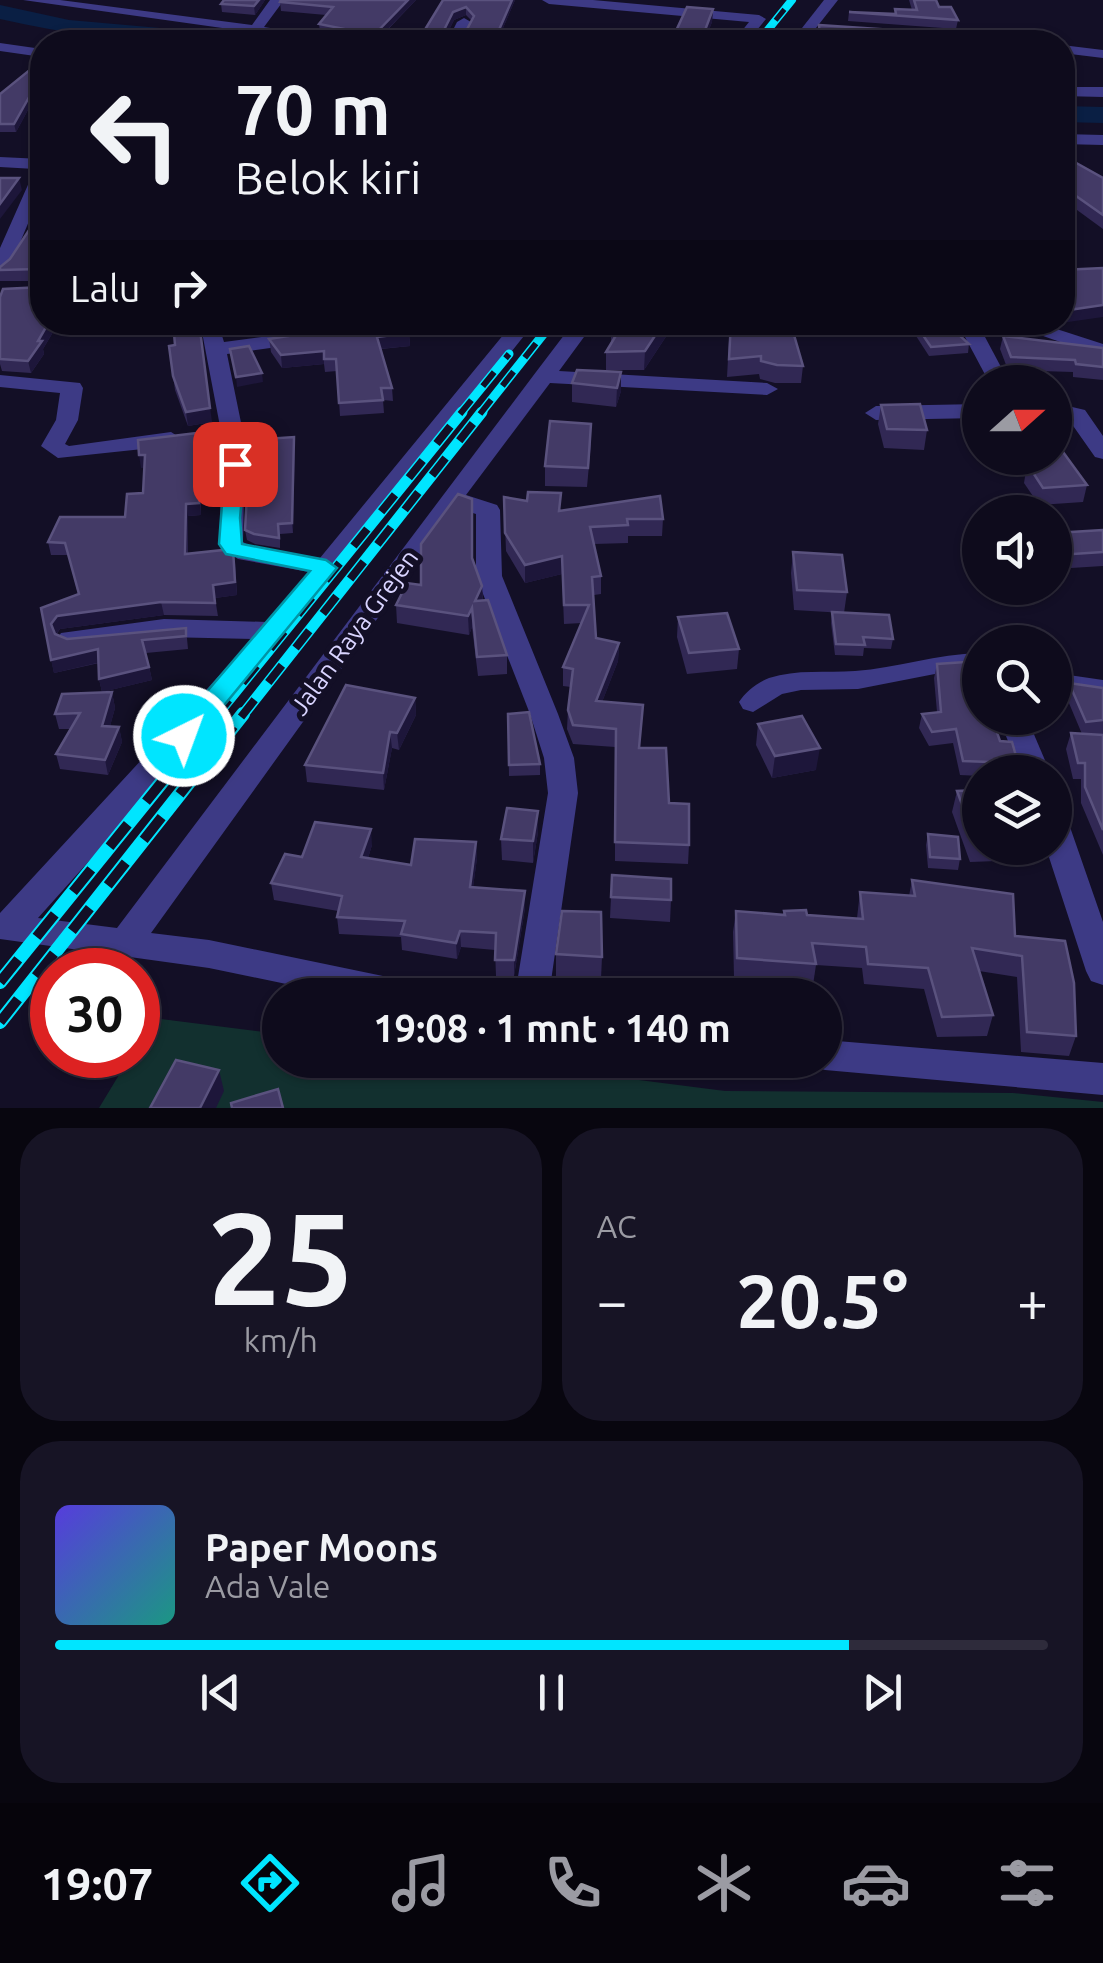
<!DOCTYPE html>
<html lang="id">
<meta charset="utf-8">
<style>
:root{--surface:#0e0b1c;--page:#171425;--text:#f1f3f6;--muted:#9b9ba3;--line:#2e2b3b;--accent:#00e5ff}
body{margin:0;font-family:Ubuntu,sans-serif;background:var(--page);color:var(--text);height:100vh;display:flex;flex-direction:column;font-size:38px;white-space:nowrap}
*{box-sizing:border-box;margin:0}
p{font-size:32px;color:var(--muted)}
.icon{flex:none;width:55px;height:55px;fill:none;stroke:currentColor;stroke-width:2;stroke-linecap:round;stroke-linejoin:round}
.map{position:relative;height:1108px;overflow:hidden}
.panel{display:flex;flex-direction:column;gap:20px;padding:20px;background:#08060f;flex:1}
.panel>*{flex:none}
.hud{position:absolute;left:30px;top:30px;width:1045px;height:305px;border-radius:40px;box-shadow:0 2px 8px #0004,0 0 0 2px var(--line);background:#0e0b1c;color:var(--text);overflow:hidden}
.needle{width:65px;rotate:69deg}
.controls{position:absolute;left:962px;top:365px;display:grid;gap:20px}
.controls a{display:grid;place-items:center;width:110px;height:110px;border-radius:50%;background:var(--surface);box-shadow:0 2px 8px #0004,0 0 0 2px var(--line);font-size:50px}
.speed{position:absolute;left:30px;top:948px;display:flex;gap:20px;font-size:50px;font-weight:700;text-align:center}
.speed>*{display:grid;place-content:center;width:130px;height:130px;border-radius:50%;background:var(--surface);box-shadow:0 2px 8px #0004,0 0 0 2px var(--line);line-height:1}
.speed .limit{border:15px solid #d22;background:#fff;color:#111}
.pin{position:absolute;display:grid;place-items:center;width:85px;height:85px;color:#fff;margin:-42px;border-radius:20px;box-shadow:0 5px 15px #0006}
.me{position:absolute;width:110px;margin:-55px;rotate:42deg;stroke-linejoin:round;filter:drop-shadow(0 0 8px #0008)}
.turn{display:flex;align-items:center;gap:35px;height:210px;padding:0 40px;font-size:45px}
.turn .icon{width:130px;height:130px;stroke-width:2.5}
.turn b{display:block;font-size:70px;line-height:85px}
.then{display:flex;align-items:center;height:95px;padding:0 40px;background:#0003;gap:20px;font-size:38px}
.big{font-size:75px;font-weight:700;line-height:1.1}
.panel .tile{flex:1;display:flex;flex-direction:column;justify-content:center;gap:15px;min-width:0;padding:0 35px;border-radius:40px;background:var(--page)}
.panel .dial{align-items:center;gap:0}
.dial b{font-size:130px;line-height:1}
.song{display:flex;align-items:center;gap:30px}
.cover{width:120px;height:120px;border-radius:15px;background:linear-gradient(135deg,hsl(250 70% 55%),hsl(170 70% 35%))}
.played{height:10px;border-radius:5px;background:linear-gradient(90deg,var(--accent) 80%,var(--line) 80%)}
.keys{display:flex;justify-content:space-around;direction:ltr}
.heat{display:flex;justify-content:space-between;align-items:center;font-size:55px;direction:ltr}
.panel .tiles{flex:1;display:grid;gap:20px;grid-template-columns:1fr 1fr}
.tile:last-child{grid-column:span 2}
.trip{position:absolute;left:262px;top:978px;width:580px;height:100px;border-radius:50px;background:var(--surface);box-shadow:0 2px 8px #0004,0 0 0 2px var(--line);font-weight:700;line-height:100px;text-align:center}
.menu{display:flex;height:160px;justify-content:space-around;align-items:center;background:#06040b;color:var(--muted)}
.menu .icon{width:70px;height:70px}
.menu .on{color:var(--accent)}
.menu b{font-size:45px;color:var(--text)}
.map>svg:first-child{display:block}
.green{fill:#12302f}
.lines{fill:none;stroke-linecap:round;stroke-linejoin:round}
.river{fill:#0a1f44;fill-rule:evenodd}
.minor{fill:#3d3a85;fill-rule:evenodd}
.rail-far3-casing{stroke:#00e5ff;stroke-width:8}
.rail-far2-casing{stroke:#00e5ff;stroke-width:9}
.rail-far1-casing{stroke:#00e5ff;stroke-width:11}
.rail-casing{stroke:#00e5ff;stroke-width:14}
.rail-far3{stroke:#130f26;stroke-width:5;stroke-dasharray:14;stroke-linecap:butt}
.rail-far2{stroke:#130f26;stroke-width:6;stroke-dasharray:18;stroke-linecap:butt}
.rail-far1{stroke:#130f26;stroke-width:8;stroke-dasharray:22;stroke-linecap:butt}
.rail{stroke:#130f26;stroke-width:10;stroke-dasharray:29;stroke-linecap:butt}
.wall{fill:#312854}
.shaded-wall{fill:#1d163a}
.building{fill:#433a66;stroke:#5a527e;stroke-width:2.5}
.route{fill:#00e5ff;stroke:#0095a6;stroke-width:2.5}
.labels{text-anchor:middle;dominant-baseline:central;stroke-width:10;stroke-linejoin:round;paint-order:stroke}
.street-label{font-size:25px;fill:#d9d4ff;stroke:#130f26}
</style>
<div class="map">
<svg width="1103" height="1108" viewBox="0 0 1103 1108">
<rect width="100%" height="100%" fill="#130f26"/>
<path class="green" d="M153,1018L280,1034V1060H482L725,1091L1013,1093L1103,1102V1108H99L131,1055H138V1044Z"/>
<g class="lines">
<g class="river">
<path d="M0,5L69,20L228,34L241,42C160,47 79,37 0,19Z"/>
<path d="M1062,106L1103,107V123L1062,122Z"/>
</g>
<g class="minor">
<path d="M23,0H60L252,25L270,0H284L264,27L356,42H321Z"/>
<path d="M542,0H593L759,15L766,19L747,42H733L749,22L549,4Z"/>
<path d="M824,0H838L805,42H791Z"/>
<path d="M464,18L471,22L461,42H447L457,22Z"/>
<path d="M936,33L1025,38L1032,42L931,40L929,37Z"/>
<path d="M0,43L42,49V57L0,51Z"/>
<path d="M1062,45L1103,50V58L1062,53Z"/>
<path d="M1062,87H1103V97L1062,96Z"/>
<path d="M1062,134L1103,135V145L1062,144Z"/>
<path d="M0,157L42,159V190L9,269L0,275V248L35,169L0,167Z"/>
<path d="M535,322L243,689L38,918L117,928L536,372L574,322H595L559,371L767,383L778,389L767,395L550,383L466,495L497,505L500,510L502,576L558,714L574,758L578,793L549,995H515L548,793L544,758L530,714L476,576V514L457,508L151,933L209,940L407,981L419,985L424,995H339L209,968L0,939V913L253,639L164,637L70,648L61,645L57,639L61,633L164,619L267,622L309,572L238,559L219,545L223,442L201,327L204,323H218L224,342L299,332L309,338L299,344L227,354L245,442L243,542L254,548L320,558L504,334L383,336L373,330L376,326Z"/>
<path d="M957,322H977L1009,382H989Z"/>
<path d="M1003,322H1035L1103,344V357Z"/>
<path d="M0,375L80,383L83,388L78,420L65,444L69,446L171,432L182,439L171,446L58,458L41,446L56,420L60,393L0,387Z"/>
<path d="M1055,403L1085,410L1103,436V459L1095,457L1069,420L1055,417Z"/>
<path d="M980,404V418L876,420L865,413L876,406Z"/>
<path d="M980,653V671L945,672L858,689L801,690L782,694L753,712L743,709L739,702C745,692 758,682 769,678C797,669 826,673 855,671C897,668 937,654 980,653Z"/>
<path d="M1055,673L1103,680V698L1055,691Z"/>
<path d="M999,718H1027L1050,772H1020Z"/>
<path d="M1055,816L1066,819L1070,827L1103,922V985L1091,981L1086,971L1046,848H1055Z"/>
<path d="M825,1040L1103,1063V1095L825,1070L812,1066L810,1060H825Z"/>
</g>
<g class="rail-far3-casing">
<path id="rail-far3" d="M758,42L792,0"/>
</g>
<g class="rail-far2-casing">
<g id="rail-far2">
<path d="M460,414L509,354"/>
<path d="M480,414L553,322"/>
</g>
</g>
<g class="rail-far1-casing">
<g id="rail-far1">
<path d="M215,717L462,412"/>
<path d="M241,717L482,412"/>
</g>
</g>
<g class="rail-casing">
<g id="rail">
<path d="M0,982L217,714"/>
<path d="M0,1022L243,714"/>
</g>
</g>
<use href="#rail-far3" class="rail-far3"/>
<use href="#rail-far2" class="rail-far2"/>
<use href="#rail-far1" class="rail-far1"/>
<use href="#rail" class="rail"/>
</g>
<g class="wall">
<path d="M224,0H265L255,15L222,12L221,4Z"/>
<path d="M416,0L376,42L320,32L319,24L326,15L281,11L280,2Z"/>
<path d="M443,0H515L497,42H457V37L464,35L472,21L466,15L454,20L445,38V42H421V36Z"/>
<path d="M909,0H936L939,7L958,20L956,29L848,21L849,12L895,14V9L912,10Z"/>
<path d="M713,9L712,22L704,42H676V31Z"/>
<path d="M42,60V84L16,132H0V94Z"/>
<path d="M1062,155L1103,178V229L1062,199Z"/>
<path d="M42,203V281H0V267L10,259L37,218Z"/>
<path d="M42,287V322H59L43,349L44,354L31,373L2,371L0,364V297Z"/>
<path d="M261,322H376L382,327L409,333L410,346L381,349L392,388L393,401L383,400L384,413L340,416L337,371L325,372L324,364L282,368L271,352L269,339L308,333V331L264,335Z"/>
<path d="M613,322H671V329L644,370H606V352L611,344V326Z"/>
<path d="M730,322L783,335L803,366L801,383H775L760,379L759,374L727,377Z"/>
<path d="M907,322H945L969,344L968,353L929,356Z"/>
<path d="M1003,336L1103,348V380L1073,377V372L1008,370L1000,349Z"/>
<path d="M169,346L212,422L188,426L175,390Z"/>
<path d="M621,372V391L616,407L572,402V383Z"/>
<path d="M881,405L927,430L924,450L884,448L878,424Z"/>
<path d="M980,405V439L971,422L974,406Z"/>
<path d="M214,431L216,443L217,491H201V515L188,516V553L235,562L237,595L215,598L218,616L164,615L60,629L56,635L67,639L186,628L188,649L146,653L152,680L102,692L99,679V663L54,673L41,608L78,594L68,555H51L48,542L125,517L143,493L145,467L141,468Z"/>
<path d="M294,437L293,533L280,534V548L255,544L247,540L245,530Z"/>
<path d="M591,443L587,487L545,486V466Z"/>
<path d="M1028,458H1055L1087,485L1083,502L1039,505L1024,483Z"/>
<path d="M504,497L527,501L561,511L663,519L662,536H628V543L594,544L601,576V594L594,595L596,638L619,643L618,661L602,702L640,748L689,845L688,864L615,861V747L573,744L567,729L568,710L571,687L563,686V667L582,623L564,624L562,574L525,583L506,551Z"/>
<path d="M1103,530V566L1055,569V533Z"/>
<path d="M793,552L847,592L844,613L794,610L791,573Z"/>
<path d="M472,560L482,586L483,600L507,655V674L478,676L472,627L469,635L397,623L396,605L421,585Z"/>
<path d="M832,612L893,639L891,649L864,648L863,656L835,655L831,623Z"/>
<path d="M678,617L739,649L737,669L687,674L677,637Z"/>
<path d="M980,661V718L1018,763L1016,772H980V776L960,775L953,743L929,746L919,728L922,714L937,712L934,678L937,664Z"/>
<path d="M1069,683L1103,688V734L1094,735H1103V855L1081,803V779H1073L1066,749L1071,733L1082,734L1066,696Z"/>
<path d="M112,692L115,708L110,726L119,727L122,742L108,775L60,769L56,754L70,729H59L55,714Z"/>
<path d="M415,698L416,715L399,750L392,748L384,790L307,782L305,765Z"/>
<path d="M508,714L540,764V775L509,776Z"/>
<path d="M758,724L816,770L772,778L756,745Z"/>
<path d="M980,790V848H1025L1022,860L970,862L952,812L957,791Z"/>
<path d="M538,811V832L533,863L502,860L501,839Z"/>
<path d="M928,834L960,859L958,870L928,868L926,845Z"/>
<path d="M476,842L477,858L473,887L525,891V908L514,976H496L495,950L461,947L457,959L402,950L401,937L339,934L337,917L338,911L274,900L271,883L302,857L372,845L368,858L411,865Z"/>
<path d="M612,875L671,900L670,922L610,918Z"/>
<path d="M912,880L1015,936L1076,1036L1069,1056L1021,1052L1017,977L979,971L993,1015L987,1036L937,1037L924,989L864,984L862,968L816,965L813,985L734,978L733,932L736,911L783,915L784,911L807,915L857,918L860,892L909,896Z"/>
<path d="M556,954L602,957L601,979L556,976Z"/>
</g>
<g class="shaded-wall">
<path d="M259,0H265L255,15L254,6Z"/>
<path d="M408,0H416L375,42L374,35Z"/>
<path d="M512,0H515L497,42H495Z"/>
<path d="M466,7V15L454,20L445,38L443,32L453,12Z"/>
<path d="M713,9L712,22L704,42H703L704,33Z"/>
<path d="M42,74V84L16,132L14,124Z"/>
<path d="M19,178L22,190L0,219V204Z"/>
<path d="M1103,305V317L1054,324L1055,322H1062V311Z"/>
<path d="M49,322H59L43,349L44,354L31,373L28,361Z"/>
<path d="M199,322L212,422L188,426L186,412Z"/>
<path d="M664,322H671V329L644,370L645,351Z"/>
<path d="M409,333L410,346L378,349L377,337Z"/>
<path d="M324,351V364L282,368L281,355Z"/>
<path d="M621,372V391L616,407L617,388Z"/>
<path d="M262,373L263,382L237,387L236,377Z"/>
<path d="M214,431L216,443L217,491L215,479Z"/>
<path d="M294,437L295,446L293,533L292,523Z"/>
<path d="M139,455H145L148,467L141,468Z"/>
<path d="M199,479L201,515L188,516L187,566L185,554L186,504Z"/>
<path d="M233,549L237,595L215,598L218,616L213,585Z"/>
<path d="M562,556V574L525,583V565Z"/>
<path d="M482,586L483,604L475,601Z"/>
<path d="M161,602L164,615L60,629L54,637L51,624L57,616Z"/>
<path d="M472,608V627L469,635L468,616Z"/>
<path d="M619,643L618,661L595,720L596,701Z"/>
<path d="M98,649L101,662L54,673L51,660Z"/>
<path d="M149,667L152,680L102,692L99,679Z"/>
<path d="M112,692L115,708L106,741L102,726Z"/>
<path d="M415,698L416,715L399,750L397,733Z"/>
<path d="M119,727L122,742L108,775L105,760Z"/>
<path d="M390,732L392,748L384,790L383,773Z"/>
<path d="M820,748L816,770L772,778L775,756Z"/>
<path d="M538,811V832L533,863V841Z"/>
<path d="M371,829L372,845L363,874L361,857Z"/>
<path d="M476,842L477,858L471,903L470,887Z"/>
<path d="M525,891V908L514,976V960Z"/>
<path d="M460,931L461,947L457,959L456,943Z"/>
<path d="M219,1070L224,1091L216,1108H200Z"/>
</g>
<g class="building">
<path d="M224,0H259L254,6L221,4Z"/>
<path d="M281,0H408L374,35L319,24L333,7L280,2Z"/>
<path d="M443,0H512L495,39L457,37L464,35L474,16L466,7L453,12L443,32L445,37L421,36Z"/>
<path d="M914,0H936L939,7H951L958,20L849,12L896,14L895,9L917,10Z"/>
<path d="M687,7L713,9L704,33L676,31Z"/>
<path d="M819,25L968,35L972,42H809V38L820,39Z"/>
<path d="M42,60V74L14,124H0V94Z"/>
<path d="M1062,155L1103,178V215L1062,186Z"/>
<path d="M0,178H19L0,204Z"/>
<path d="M42,203V272L39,269L0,270V267L10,259L37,218Z"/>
<path d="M1103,268V305L1062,311V270Z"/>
<path d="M42,281V322H49L38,341H42L28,361L0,359V297L3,289L42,287Z"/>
<path d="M173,322H199L210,408L186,412L173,376L169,346L175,345Z"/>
<path d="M310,322H375L382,327H408L409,333L377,337L392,388H381L383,400L339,403L336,359H324V351L281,355L269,339L308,333Z"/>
<path d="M613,322H664L645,351L606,352L621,327L611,326Z"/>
<path d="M731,322H783V335H794L803,366L777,365L761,361V356L729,359Z"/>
<path d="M914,322H945L969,344L931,347Z"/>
<path d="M1003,336L1103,348V367L1076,364L1075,360L1011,357Z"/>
<path d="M249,346L262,373L236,377L230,349Z"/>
<path d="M577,370L621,372L617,388L572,383Z"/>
<path d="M920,404L927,430L887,429L881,405Z"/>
<path d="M980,405V416L974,406Z"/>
<path d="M550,421L591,424L588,468L545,466Z"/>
<path d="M214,431L215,479H199V503L186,504L185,554L233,549L235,582L213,585L215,603L161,602L57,616L51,624L55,634L67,639L186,628V636L142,640L149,667L99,679L98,649L51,660L41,608L79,594L65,543L48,542L60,517H125L127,494L143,493L145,455H139L138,440Z"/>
<path d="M294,437L292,523L278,524L279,538L254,534L245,530L250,440Z"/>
<path d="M1055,441L1087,485L1043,488L1028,465H1039L1034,458H1055Z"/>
<path d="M528,492L561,493L559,511L660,496L663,519H627L628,525L590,527L601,576L592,577L596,638L619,643L596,701L643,705L639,748H666L669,803L689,804V845L615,842L616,729L573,725L568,710L573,669L563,667L589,605H564L562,556L525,565L505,533L504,497L527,501Z"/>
<path d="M458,494L472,499V558L482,586L475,601L488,600L507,655L477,657L472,608L468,616L396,605L407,583L421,585V544Z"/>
<path d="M1103,530V552L1058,555L1055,550V533Z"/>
<path d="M793,552L842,555L847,592L797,590Z"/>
<path d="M832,612L889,615L893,639L863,637L865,645L836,644Z"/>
<path d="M727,613L739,649L689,653L678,617Z"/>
<path d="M980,661V683H979L980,718H992L1000,741L1012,742L1018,763L963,761L956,729L932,732L922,714L941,712L937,664Z"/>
<path d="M1069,683L1103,688V720L1086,722Z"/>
<path d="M346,685L415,698L397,733L390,732L383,773L305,765Z"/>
<path d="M112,692L102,726L119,727L105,760L56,754L80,713L55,714L62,694Z"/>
<path d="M529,712L540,764L509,765L508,714Z"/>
<path d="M802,716L820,748L775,756L758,724Z"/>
<path d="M1071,733L1103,735V830L1085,787V763H1078Z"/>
<path d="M980,790V840H975L957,791Z"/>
<path d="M507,808L538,811L533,841L501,839Z"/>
<path d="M315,822L371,829L361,857L411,865L415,839L476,842L470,887L525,891L514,960H495L496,933L460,931L456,943L401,934L405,921L337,917L342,896L271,883L285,854L302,857Z"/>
<path d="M928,834L958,837L960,859L930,857Z"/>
<path d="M612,875L671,879V900L611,897Z"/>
<path d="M912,880L1013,894L1015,936L1065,941L1074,983L1076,1036L1027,1032L1022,956L972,948L993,1015L942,1017L928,968L868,964L866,947L812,943L816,964L737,958L736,911L785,915L784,911L806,910L807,915L863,919L860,892L915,896Z"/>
<path d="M562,911L601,912L602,957L556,954Z"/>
<path d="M176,1060L219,1070L200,1108H150Z"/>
<path d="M278,1089L283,1108H232L231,1103Z"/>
</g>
<path class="route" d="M235,457L245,464L240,518L242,544L326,560L337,568L193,743H174L171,736L174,730L310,571L226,554L219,544L225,464Z"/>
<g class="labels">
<g class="street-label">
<text transform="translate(354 632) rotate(-54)">Jalan Raya Grejen</text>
</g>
</g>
</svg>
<div class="controls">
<a><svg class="needle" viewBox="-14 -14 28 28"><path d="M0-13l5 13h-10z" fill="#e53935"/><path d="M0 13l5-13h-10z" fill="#9b9ba3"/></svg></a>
<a><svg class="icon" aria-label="sound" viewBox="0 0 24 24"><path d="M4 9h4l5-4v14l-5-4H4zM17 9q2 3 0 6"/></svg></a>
<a><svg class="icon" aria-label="search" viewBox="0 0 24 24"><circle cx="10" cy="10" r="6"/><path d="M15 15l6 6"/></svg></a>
<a><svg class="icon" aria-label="layers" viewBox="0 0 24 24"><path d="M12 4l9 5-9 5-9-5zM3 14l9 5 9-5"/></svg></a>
</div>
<div class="speed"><div class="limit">30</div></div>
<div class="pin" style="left:235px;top:464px;background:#d93025"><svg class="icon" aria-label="arrive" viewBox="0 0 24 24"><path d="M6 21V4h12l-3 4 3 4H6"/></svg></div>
<svg class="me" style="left:184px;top:736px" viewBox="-20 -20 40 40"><circle r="17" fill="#00e5ff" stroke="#fff" stroke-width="3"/><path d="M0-11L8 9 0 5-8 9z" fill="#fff"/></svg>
<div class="trip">19:08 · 1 mnt · 140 m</div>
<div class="hud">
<div class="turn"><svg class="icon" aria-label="left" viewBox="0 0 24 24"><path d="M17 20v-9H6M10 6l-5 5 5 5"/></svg><div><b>70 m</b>Belok kiri</div></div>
<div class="then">Lalu<svg class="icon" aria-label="right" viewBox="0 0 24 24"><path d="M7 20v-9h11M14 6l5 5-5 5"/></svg></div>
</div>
</div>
<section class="panel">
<div class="tiles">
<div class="tile dial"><b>25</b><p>km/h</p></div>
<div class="tile"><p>AC</p>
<div class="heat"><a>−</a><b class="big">20.5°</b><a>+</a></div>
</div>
<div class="tile">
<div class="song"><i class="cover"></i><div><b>Paper Moons</b><p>Ada Vale</p></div></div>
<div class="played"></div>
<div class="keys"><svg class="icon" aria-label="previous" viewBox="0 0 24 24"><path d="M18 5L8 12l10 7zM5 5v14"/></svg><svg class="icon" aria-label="pause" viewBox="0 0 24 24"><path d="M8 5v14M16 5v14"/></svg><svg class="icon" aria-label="next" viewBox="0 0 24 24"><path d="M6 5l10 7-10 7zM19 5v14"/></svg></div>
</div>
</div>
</section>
<nav class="menu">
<b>19:07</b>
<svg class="icon on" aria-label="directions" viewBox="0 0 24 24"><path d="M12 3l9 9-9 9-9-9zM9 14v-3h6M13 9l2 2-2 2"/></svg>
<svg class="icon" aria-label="music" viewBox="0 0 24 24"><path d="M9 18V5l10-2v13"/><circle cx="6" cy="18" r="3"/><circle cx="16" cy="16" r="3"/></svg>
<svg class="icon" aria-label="phone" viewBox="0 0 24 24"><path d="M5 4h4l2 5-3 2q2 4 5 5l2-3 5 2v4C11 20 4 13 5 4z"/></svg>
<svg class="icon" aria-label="climate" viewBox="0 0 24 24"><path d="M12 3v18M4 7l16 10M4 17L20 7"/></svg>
<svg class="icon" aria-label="car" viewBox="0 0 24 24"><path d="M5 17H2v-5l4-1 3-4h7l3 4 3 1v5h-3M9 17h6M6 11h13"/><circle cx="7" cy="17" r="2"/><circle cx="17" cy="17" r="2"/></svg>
<svg class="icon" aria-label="filters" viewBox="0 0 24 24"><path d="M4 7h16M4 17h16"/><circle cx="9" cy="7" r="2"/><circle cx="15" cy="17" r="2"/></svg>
</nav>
